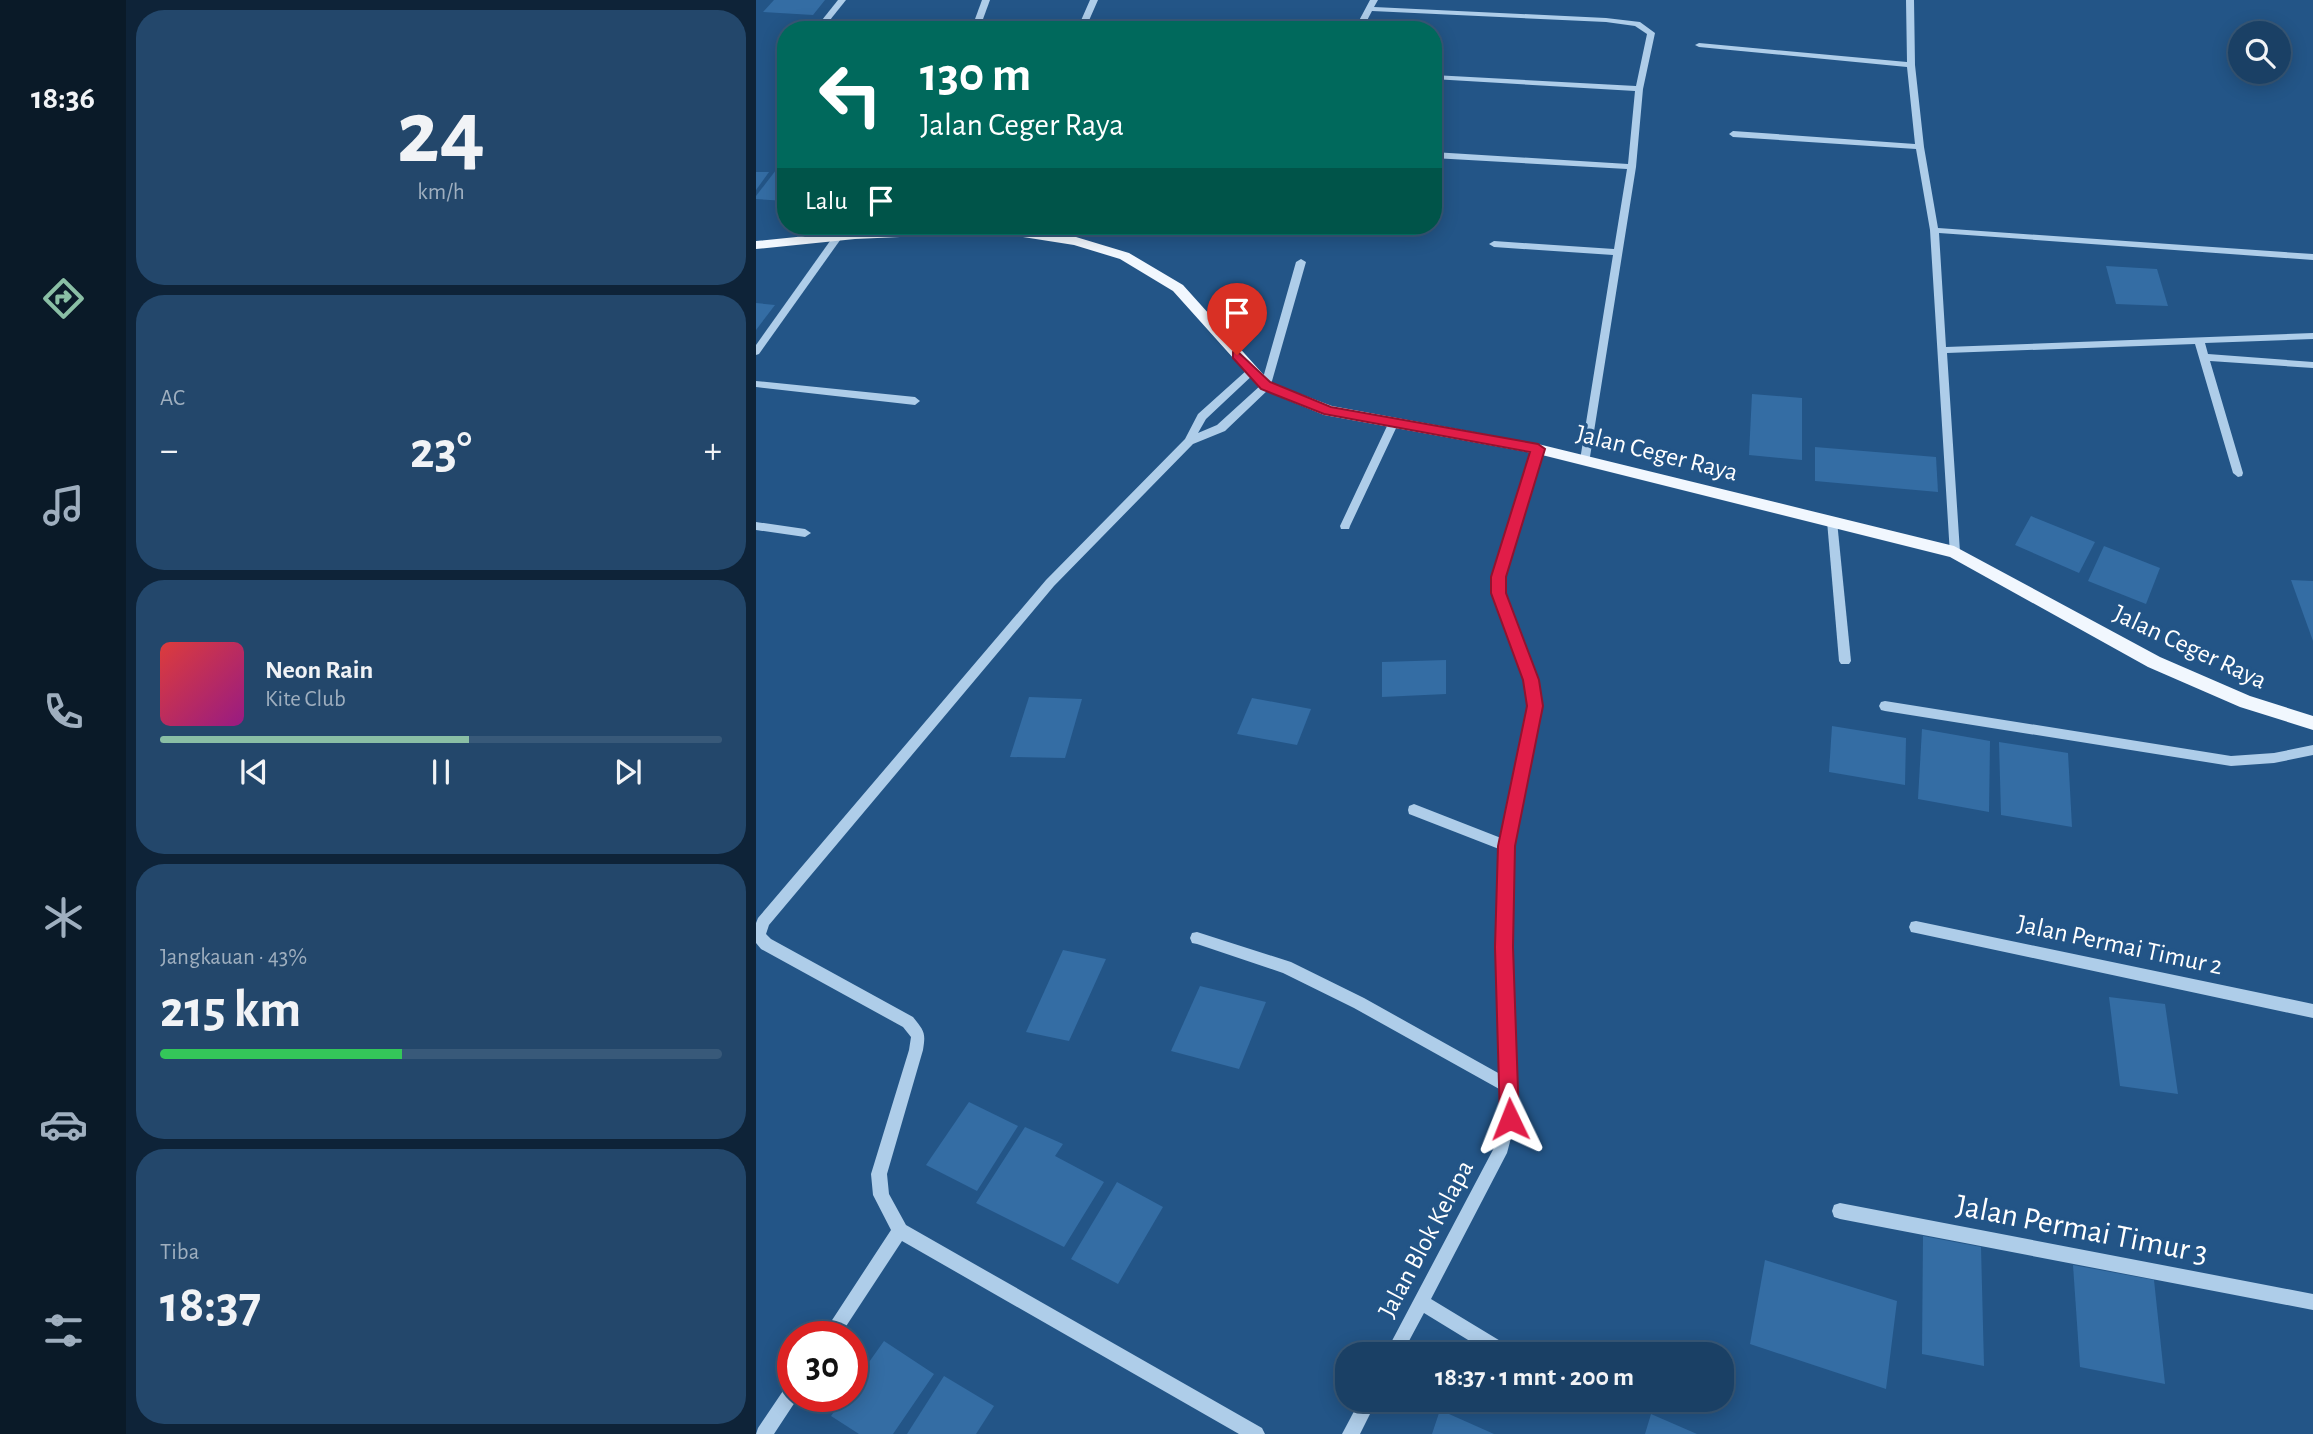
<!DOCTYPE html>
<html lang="id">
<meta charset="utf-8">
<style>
:root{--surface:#1a4065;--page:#23476b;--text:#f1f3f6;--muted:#9fafbf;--line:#385979;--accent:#8abfa5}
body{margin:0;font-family:"Alegreya Sans",sans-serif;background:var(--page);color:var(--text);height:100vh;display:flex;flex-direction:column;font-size:26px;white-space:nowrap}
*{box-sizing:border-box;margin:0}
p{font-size:23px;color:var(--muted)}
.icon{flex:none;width:38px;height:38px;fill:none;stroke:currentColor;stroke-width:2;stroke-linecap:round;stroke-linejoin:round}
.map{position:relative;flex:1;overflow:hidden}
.side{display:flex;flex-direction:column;gap:10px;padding:10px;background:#0e2338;width:630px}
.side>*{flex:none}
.banner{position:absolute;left:21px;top:21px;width:665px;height:214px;border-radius:28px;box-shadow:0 4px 18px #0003,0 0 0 2px var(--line);background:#00695c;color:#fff;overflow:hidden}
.controls{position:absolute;left:1472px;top:21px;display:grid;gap:14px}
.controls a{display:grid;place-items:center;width:63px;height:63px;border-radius:50%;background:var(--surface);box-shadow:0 4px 18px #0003,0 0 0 2px var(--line);font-size:35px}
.speed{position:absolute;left:21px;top:1321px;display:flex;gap:14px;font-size:35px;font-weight:700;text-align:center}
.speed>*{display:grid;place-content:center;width:91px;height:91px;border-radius:50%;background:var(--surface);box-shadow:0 4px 18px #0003,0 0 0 2px var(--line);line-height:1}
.speed .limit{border:10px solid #d22;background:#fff;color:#111}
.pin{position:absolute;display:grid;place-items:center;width:60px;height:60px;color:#fff;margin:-72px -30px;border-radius:50% 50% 50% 0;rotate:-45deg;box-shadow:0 0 7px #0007}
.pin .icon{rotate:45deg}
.me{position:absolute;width:77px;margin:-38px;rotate:358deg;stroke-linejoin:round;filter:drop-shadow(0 0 5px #0008)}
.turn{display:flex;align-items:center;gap:24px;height:147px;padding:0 28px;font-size:32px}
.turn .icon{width:91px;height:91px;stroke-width:2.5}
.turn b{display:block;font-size:49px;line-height:60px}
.then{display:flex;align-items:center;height:66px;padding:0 28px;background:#0003;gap:14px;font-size:26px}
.big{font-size:52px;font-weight:700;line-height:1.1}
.side .tile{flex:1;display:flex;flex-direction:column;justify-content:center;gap:10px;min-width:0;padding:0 24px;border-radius:28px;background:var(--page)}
.side .dial{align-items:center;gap:0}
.dial b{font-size:91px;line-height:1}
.song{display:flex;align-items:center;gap:21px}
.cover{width:84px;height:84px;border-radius:10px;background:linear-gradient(135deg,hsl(0 70% 55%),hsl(310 70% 35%))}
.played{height:7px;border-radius:4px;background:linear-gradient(90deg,var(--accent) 55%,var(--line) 55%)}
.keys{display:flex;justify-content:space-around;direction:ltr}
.heat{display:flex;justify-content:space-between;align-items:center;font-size:38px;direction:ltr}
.charge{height:10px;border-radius:5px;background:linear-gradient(90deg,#34c759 43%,var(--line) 0)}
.trip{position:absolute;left:579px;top:1342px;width:399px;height:70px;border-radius:28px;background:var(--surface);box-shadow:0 4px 18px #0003,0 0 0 2px var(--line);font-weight:700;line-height:70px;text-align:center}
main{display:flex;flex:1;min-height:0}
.dock{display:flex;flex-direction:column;width:126px;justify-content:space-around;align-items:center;background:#0a1a28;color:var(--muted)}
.dock .icon{width:49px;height:49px}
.dock .current{color:var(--accent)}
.dock b{font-size:32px;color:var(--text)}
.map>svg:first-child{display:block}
.building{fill:#346da4}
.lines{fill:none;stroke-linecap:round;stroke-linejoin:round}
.minor{fill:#aecde9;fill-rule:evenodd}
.major{fill:#f1f7fe;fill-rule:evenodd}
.route{fill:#e11d48;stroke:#92132f;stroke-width:2}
.labels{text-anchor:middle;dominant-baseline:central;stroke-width:7;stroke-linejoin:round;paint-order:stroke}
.street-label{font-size:26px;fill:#fff;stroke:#235587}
.near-street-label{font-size:32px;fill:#fff;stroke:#235587}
</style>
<main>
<nav class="dock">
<b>18:36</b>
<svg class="icon current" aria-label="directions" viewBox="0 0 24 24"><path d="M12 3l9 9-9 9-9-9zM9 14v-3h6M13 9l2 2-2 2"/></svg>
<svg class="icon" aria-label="music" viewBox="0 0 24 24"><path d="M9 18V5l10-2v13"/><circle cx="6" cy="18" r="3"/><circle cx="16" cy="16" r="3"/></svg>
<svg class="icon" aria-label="phone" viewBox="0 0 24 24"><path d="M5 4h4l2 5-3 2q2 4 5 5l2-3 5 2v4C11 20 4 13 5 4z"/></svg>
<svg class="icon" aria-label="climate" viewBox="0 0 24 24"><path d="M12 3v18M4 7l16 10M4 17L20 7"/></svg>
<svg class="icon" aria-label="car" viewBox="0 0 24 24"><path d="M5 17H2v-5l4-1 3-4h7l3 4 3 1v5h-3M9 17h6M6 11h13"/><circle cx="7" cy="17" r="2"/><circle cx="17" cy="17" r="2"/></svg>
<svg class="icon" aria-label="filters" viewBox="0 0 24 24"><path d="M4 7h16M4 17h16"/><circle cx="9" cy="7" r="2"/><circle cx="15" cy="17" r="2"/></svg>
</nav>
<section class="side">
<div class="tile dial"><b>24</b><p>km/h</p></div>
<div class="tile"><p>AC</p>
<div class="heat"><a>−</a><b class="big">23°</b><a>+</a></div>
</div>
<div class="tile">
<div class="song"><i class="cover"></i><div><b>Neon Rain</b><p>Kite Club</p></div></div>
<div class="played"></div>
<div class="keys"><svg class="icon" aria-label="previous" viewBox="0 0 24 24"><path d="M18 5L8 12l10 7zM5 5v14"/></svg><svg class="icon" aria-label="pause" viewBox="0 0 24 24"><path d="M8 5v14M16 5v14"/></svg><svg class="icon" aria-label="next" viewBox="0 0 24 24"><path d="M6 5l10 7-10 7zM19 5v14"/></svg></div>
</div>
<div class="tile"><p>Jangkauan · 43%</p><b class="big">215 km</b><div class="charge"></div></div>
<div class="tile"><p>Tiba</p><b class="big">18:37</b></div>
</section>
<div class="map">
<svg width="1557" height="1434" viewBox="0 0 1557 1434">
<rect width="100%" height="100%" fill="#235587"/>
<g class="building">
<path d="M18,0H69L57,15L7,12Z"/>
<path d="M410,20L492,27L491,30H403Z"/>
<path d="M30,157V201L0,199V196Z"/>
<path d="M0,172H13L0,190Z"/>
<path d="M1350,266L1401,269L1412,306L1360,304Z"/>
<path d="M0,303L19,305L0,330Z"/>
<path d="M996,394L1046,398V460L993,455Z"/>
<path d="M1059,447L1180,457L1182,492L1059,481Z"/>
<path d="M1275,516L1339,542L1323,573L1259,545Z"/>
<path d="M1348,546L1404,568L1390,604L1332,581Z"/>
<path d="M1535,580L1557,581V641Z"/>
<path d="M690,660V694L626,697V662Z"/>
<path d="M273,697L326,699L309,758L254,757Z"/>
<path d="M496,698L555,709L541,745L481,734Z"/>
<path d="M1076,726L1150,738L1149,785L1073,772Z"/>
<path d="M1166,729L1234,741L1233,812L1162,799Z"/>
<path d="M1243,742L1312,753L1316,827L1245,815Z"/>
<path d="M307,950L350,959L313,1041L270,1032Z"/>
<path d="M444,986L510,1002L483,1069L415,1051Z"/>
<path d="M1353,997L1409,1004L1422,1094L1364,1086Z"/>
<path d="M213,1102L262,1126L221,1191L170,1165Z"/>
<path d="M269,1127L307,1144L299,1156L348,1182L308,1247L220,1203Z"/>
<path d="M361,1182L407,1207L362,1284L315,1259Z"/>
<path d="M1167,1236L1225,1247L1228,1366L1166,1354Z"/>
<path d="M1009,1260L1141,1301L1130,1389L994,1344Z"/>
<path d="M1317,1265L1398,1280L1409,1384L1324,1367Z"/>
<path d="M128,1341L178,1374L137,1434H103L75,1416L89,1396H96V1386Z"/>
<path d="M188,1376L238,1406L220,1434H151Z"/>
<path d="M684,1410L738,1434H676Z"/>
<path d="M895,1414L941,1434H889Z"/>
</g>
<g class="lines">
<g class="minor">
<path d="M82,0H90L66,30H58Z"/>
<path d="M226,0H234L223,30H215Z"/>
<path d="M334,0H342L331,25L333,30H325L323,25Z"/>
<path d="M614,0H622L618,7L850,18L884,22L899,33L887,89L880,167L833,463H825L824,460L857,255L738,247L733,244L738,241L858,249L871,169L677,158V152L872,164L879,91L677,79V75L880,86L891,34L879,26L850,22L616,11L606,30H598Z"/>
<path d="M1150,0H1158L1159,65L1168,147L1182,228L1557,254V260L1183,233L1190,347L1557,333V339L1449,343L1452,354L1557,362V368L1454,361L1487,473L1486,476L1482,477L1477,473L1439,344L1191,353L1204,552L1198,556L1194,555L1174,230L1160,149L977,137L973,134L977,131L1159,144L1151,67L943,47L939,45L943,43L1151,62Z"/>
<path d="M98,226H106L98,237H92L90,235Z"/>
<path d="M82,233L87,236L3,354L0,355V345L79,234Z"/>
<path d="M545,259L550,262L514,388L469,431L437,444L298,586L13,925L10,934L15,939L157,1017C168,1031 170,1032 167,1050L131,1174L133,1194L150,1225L506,1428L509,1434H483L146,1241L83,1337H65L135,1230L117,1195L115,1174L153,1050L155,1037L147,1027L5,949L0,943V923L2,918L290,580L429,439L442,414L491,370H499L500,372L450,419L442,433L461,425L505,385L540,262Z"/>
<path d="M0,381L159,397L164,401L159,405L0,387Z"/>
<path d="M637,420L642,424L594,526L593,529H585L584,526L632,424Z"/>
<path d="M782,445L787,449L748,577L749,593L781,680L785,706L757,846L755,947L760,1119L751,1153L675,1299L751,1345L753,1351L752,1354H735L668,1313L646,1354H629L739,1146L746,1119L745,1090L598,1008L527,973L441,944L436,943L434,938L436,933L441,932L535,962L608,998L744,1074L741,947L743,849L653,814L652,810L653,806L658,804L745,838L773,706L769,680L737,593L736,577L777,449Z"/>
<path d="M1076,517L1081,521L1095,661L1093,664H1085L1083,661L1071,521Z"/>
<path d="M0,522L49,529L55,533L49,537L0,530Z"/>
<path d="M1129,701L1475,756L1518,753L1557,745V755L1518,763L1475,766L1129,711L1125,710L1123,706L1125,702Z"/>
<path d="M1160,921L1557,1004V1018L1160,933L1155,932L1153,927L1155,922Z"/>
<path d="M1084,1203L1557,1294V1310L1084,1219L1078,1217L1076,1211L1078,1205Z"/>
<path d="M37,1383V1396H43L18,1434H0L2,1428L31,1385Z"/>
<path d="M604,1400H621L604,1434H586Z"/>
</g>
<path class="major" d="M211,226L267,229L320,237L373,253L427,285L515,383L576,406L782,444L1198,546L1404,657L1494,696L1557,716V730L1484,707L1392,667L1194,557L782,454L568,415L505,389L417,291L364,259L318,245L267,237L211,234L99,239L0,249V241L99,231Z"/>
</g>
<path class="route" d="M481,351L514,382L575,407L782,444L789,449L750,577V593L783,680L787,706L759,846L757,947L763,1119L760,1126L754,1129L747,1126L744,1119L739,947L742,846L771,706L767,680L735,593V577L774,452L568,414L505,389L477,358V352Z"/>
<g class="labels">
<g class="street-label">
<text transform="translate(901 453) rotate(14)">Jalan Ceger Raya</text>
<text transform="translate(1434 647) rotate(25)">Jalan Ceger Raya</text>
<text transform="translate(1364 945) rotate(12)">Jalan Permai Timur 2</text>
<text transform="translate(670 1239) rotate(-62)">Jalan Blok Kelapa</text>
</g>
<g class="near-street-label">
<text transform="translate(1326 1229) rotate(11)">Jalan Permai Timur 3</text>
</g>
</g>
</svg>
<div class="controls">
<a><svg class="icon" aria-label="search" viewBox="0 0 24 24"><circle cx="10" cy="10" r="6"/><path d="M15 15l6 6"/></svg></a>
</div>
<div class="speed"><div class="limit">30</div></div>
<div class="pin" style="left:481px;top:355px;background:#d93025"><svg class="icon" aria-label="arrive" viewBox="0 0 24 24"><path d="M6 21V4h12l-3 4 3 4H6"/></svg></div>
<svg class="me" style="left:754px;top:1119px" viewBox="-20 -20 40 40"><path d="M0-17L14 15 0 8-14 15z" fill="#e11d48" stroke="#fff" stroke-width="4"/></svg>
<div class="trip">18:37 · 1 mnt · 200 m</div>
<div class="banner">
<div class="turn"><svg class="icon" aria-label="left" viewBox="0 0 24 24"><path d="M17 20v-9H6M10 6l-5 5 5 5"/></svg><div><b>130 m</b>Jalan Ceger Raya</div></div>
<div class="then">Lalu<svg class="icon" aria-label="arrive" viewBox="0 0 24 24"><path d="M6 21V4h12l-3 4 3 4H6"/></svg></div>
</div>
</div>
</main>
